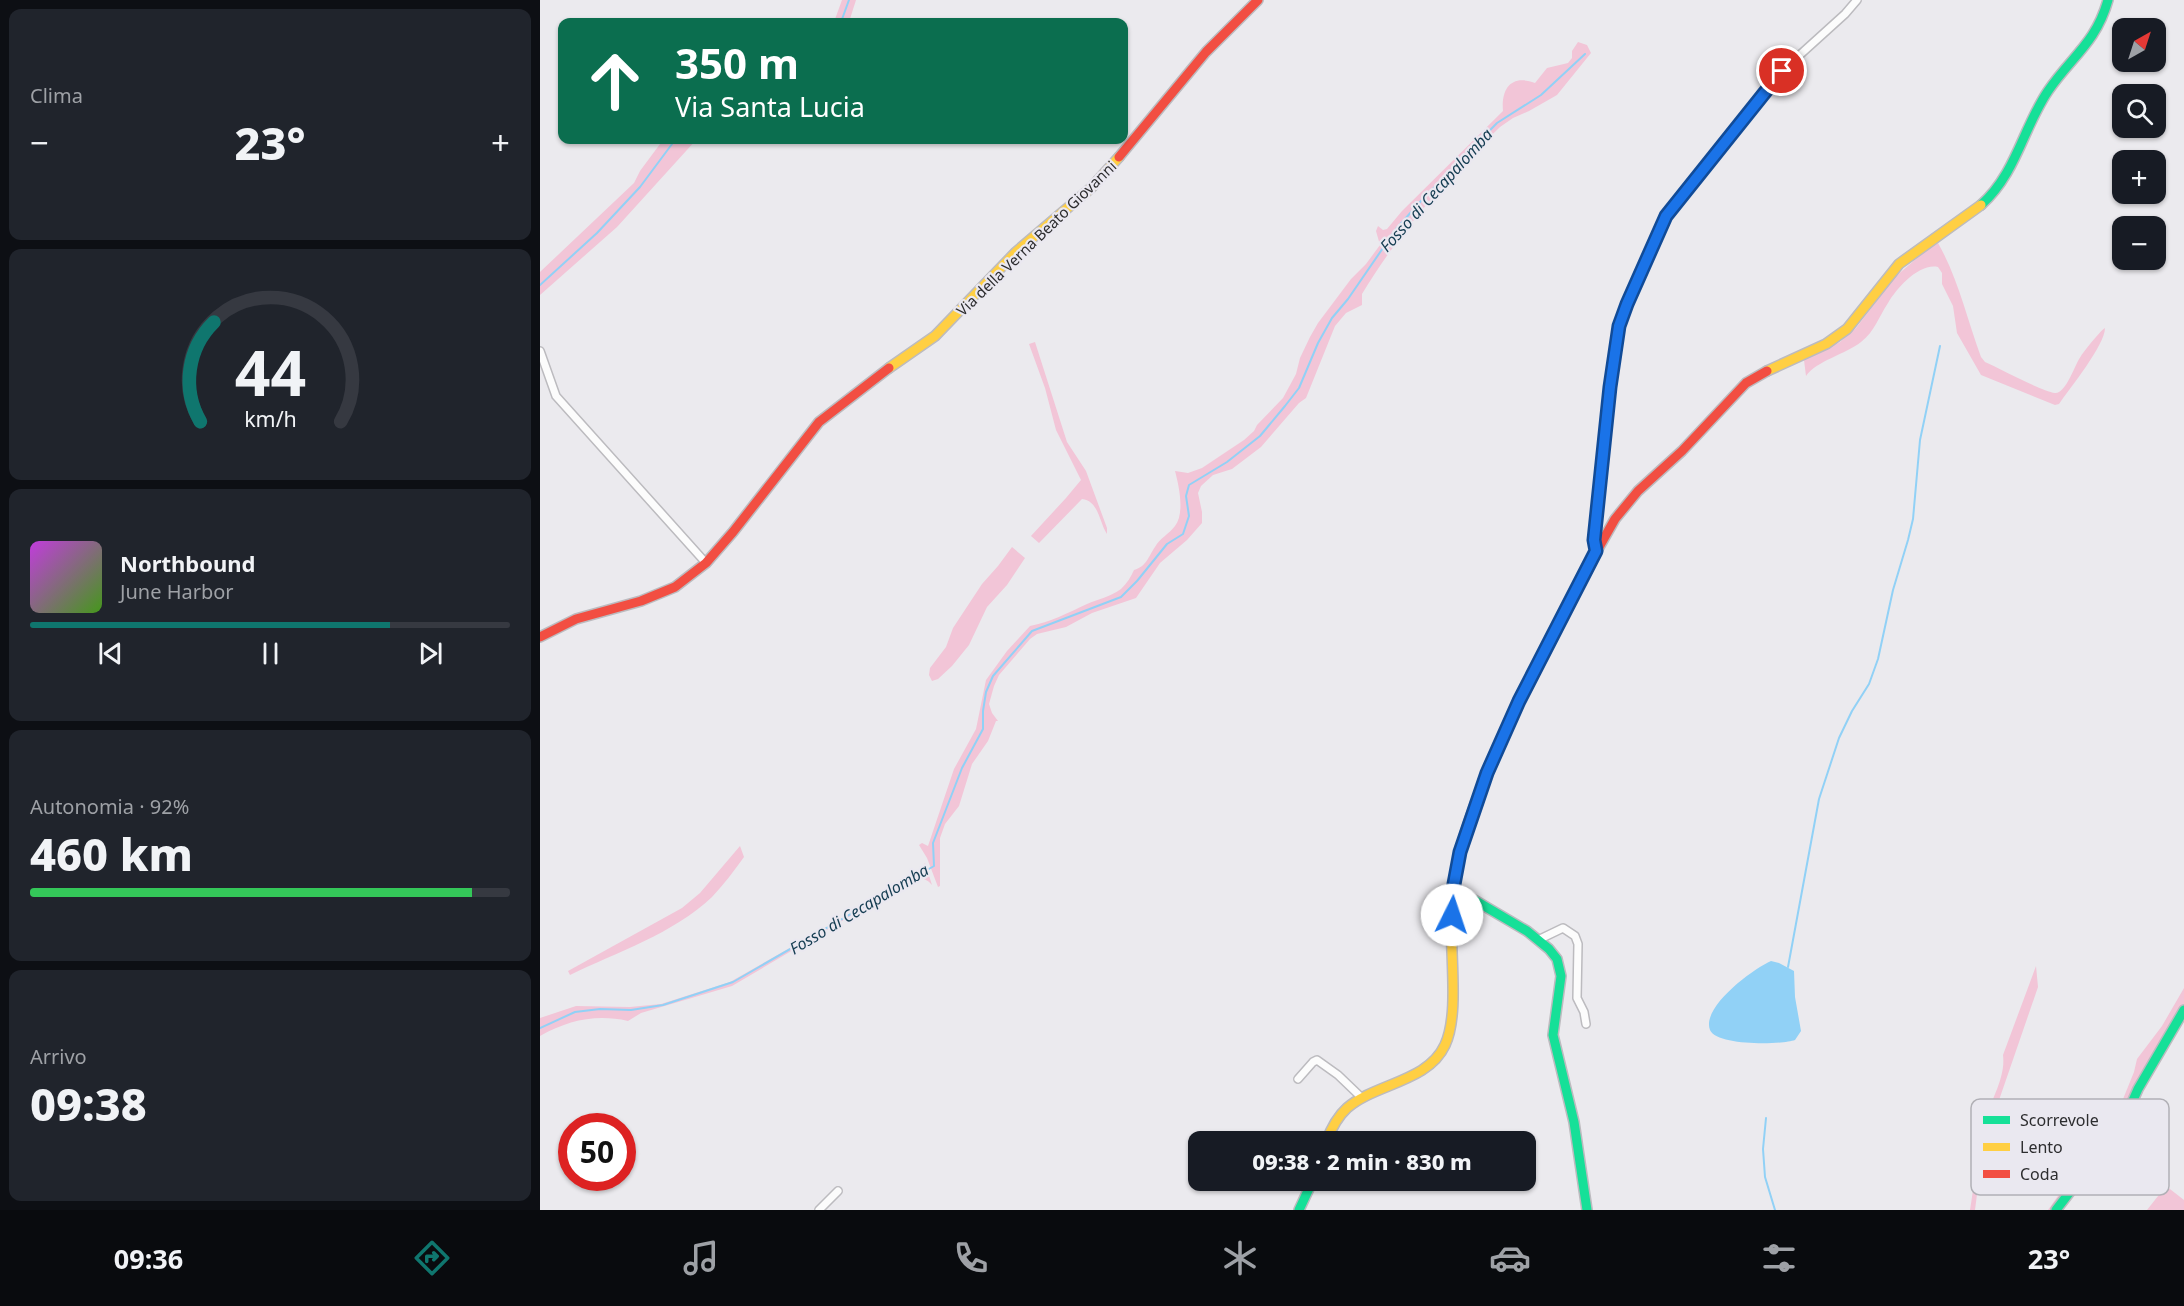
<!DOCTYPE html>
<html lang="it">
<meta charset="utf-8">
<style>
:root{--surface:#171b24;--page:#20242c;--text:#f1f3f6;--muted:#9ea1a6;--line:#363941;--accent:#0f766e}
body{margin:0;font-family:"Noto Sans",sans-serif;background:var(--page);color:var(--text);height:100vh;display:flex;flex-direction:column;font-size:22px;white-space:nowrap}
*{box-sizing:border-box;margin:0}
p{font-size:20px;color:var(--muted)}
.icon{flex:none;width:33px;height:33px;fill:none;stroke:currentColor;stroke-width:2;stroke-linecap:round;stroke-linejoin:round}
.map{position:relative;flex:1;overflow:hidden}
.side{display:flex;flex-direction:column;gap:9px;padding:9px;background:#0d0f14;width:540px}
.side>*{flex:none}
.banner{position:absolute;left:18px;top:18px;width:570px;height:126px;border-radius:12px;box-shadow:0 2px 4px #0004;background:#0b6e4f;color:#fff;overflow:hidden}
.needle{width:39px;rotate:39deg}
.controls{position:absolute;left:1572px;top:18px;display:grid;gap:12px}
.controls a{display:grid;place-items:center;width:54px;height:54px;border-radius:12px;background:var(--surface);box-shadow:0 2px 4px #0004;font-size:30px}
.speed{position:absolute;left:18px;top:1113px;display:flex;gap:12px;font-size:30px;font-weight:700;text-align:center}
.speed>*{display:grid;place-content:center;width:78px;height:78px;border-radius:50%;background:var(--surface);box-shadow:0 2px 4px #0004;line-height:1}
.speed .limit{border:9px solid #d22;background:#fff;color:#111}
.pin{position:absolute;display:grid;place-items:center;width:51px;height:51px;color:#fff;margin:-26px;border:3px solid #fff;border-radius:50%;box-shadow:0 2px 6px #0007}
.me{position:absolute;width:66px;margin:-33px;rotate:4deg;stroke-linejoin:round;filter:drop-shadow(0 0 4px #0008)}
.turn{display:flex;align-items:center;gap:21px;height:126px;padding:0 18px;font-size:27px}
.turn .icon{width:78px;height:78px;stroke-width:2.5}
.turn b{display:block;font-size:42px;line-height:51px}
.big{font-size:45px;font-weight:800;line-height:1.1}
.side .card{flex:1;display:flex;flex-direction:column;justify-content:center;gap:9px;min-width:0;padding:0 21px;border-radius:12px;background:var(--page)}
.side .dial{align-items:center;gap:0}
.dial svg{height:156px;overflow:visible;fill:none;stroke:var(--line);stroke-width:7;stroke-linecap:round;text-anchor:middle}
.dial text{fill:var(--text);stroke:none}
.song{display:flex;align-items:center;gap:18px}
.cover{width:72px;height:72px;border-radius:9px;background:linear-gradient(135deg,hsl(290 70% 55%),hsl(100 70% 35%))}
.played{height:6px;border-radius:3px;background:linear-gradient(90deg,var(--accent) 75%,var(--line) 75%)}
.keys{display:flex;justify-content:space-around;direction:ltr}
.heat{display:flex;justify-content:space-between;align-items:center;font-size:33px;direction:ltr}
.charge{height:9px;border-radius:4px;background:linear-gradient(90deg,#34c759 92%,var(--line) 0)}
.trip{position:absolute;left:648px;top:1131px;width:348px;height:60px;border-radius:12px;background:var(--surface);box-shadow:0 2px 4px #0004;font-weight:800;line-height:60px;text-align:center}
.tab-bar{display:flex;height:96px;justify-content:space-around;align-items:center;background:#090b0e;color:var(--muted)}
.tab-bar .icon{width:42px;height:42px}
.tab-bar .selected{color:var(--accent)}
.tab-bar b{font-size:27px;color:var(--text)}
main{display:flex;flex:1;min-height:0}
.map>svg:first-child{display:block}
.green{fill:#f2c5d7}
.water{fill:#91d1f6}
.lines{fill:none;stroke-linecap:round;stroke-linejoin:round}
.stream{stroke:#91d1f6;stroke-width:2}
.street-casing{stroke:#bcbbbf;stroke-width:10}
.fast-casing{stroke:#bcbbbf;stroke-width:12}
.slow-casing{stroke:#bcbbbf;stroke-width:12}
.jam-casing{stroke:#bcbbbf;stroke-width:12}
.street{stroke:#fcfcfc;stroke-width:7}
.fast{stroke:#16e098;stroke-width:9}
.slow{stroke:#ffcf43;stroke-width:9}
.jam{stroke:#f24e42;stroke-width:9}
.route-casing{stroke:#114b97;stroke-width:15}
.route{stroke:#1a73e8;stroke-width:10}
.labels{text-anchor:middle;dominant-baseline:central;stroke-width:4.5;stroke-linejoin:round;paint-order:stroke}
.street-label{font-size:15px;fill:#2d2d2f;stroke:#eae8f0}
.water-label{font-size:16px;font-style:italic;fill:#143c51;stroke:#eae8f0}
.key{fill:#eae8f0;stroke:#b1b0b6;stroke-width:1.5}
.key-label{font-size:16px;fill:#2d2d2f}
</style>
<main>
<section class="side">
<div class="card"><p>Clima</p>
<div class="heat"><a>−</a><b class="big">23°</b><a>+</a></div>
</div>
<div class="card dial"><svg viewBox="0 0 100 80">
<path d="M14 69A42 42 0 1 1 86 69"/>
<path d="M14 69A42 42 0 0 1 21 18" stroke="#0f766e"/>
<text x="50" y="56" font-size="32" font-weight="700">44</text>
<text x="50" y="72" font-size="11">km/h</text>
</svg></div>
<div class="card">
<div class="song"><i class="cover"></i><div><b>Northbound</b><p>June Harbor</p></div></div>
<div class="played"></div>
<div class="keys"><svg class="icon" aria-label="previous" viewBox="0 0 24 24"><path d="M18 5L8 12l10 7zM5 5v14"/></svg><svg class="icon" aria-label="pause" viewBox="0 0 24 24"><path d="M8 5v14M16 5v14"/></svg><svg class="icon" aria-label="next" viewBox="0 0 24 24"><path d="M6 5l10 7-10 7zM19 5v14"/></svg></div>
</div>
<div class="card"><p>Autonomia · 92%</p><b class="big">460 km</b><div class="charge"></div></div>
<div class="card"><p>Arrivo</p><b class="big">09:38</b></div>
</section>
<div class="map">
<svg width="1644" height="1210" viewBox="0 0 1644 1210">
<rect width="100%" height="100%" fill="#ebeaee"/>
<g class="green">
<path d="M302,0H316L309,22H294Z"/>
<path d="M1038,42L1047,45L1051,53L1017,95L989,111L973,118L960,127C907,178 860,231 822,294V305L806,313L795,326L766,398L759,403L721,447L692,469L673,475L661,486L658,493L662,512V523L647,540L620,563L596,598L552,613L526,627L497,634L490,639L459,675L454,686L449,704L452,713L458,721H456L448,741L432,764L419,806L405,824L400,838V886L398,887L387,858L379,845L382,843L388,846L414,769L436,729L446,680L467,651L490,626C510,622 528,613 547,604C558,599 570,597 581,589C587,583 591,577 594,570C607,566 608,557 615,547C620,538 629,534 635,526C645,513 639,486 635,471L648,473L662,468L704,440L714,431L717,425L743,398L756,374L760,358L770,337L778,323L811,279L826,264L840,245L836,231L838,226L843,230L847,229L862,211L963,111C961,89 971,74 995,83L1007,68L1028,63L1032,58V51Z"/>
<path d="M123,140H156L77,227L0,295V272L94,183L100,171Z"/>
<path d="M1398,243C1418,278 1427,319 1441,357L1445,362C1461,369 1501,391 1515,393C1526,394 1535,364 1541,356C1544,351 1562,329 1565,328C1565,345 1530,388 1519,404L1515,405L1441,375L1417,333L1413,306L1402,284V273L1398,267C1379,263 1357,288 1348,303C1338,318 1335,331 1321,342C1306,354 1276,361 1266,376L1264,360L1300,342L1316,328L1355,277L1384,252Z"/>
<path d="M495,342L527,442L546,471L567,528V534C559,522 559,501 542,499L499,543L491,536L526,498L541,480L516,430L505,388L489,344Z"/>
<path d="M472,547L485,558L467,585L447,607L429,645L412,666L398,679L392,681L389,675L390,668L406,647L413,628L442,584L458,566Z"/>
<path d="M200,846L204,857C194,871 184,884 172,897C133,934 77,952 30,975L28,971L142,908L160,893Z"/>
<path d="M385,863L392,885C383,874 375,880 365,884L192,986L101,1013L88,1021C56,1014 29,1020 0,1036V1018L36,1006L90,1007L121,1004L190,982L306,916L361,880L380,872Z"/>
<path d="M1496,966L1498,987L1447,1135L1440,1171L1435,1210H1430C1435,1181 1437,1151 1445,1122C1450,1101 1466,1078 1463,1055Z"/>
<path d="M1644,988V1006L1581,1121L1515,1210H1508L1579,1109L1594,1072L1597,1059L1622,1026Z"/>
<path d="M1626,1186L1644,1200V1210H1607Z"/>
</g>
<path class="water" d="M1231,961L1239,963L1254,971L1255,997L1261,1031L1255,1040C1241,1045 1177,1046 1170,1030C1161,1007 1213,969 1231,961Z"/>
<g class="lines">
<g class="stream">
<path d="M301,22L309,0"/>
<path d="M0,285L57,233L100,187L135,140"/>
<path d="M1248,967L1279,799L1299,738L1312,711L1329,684L1338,659L1353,590L1368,540L1373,519L1380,440L1400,346"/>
<path d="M0,1028L35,1012L60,1009L91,1010L123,1005L193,982L394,866L393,843L422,768L443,729V711L446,692L453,676L492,631L581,597L597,581L627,544L643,534L649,516L646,496L649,485L687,462L720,436L745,406L759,388L778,343L792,318L808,299L856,229L881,201L957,123L1001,95L1045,54"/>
<path d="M1226,1118L1223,1149L1225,1177L1235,1210"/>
</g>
<g class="street-casing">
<g id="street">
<path d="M0,351L16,396L166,563"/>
<path d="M1056,551L1054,540L1069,387L1079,326L1087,304L1126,216L1242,71L1305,14L1317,0"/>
<path d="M998,940L1023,928L1035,936L1038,944L1037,998L1044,1012L1046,1024"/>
<path d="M758,1079L773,1062L777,1060L798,1075L822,1098"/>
<path d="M279,1210L298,1191"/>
</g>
</g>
<g class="fast-casing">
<g id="fast">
<path d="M1441,205C1476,174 1483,128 1508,91C1531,57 1556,43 1568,0"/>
<path d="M914,891L924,894L987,931L1009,949L1017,959L1021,976L1013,1035L1034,1122L1047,1210"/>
<path d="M759,1210L773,1180"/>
<path d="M1516,1210L1583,1123L1598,1089L1644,1010"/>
</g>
</g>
<g class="slow-casing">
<g id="slow">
<path d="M349,368L395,336L476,252L551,188L579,157"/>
<path d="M1227,371L1286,344L1307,329L1359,264L1441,205"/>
<path d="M786,1142C791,1129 797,1117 807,1108C836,1083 888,1082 905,1045C920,1013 909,950 912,914C914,894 915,871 920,851C933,803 954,757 974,711"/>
</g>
</g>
<g class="jam-casing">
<g id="jam">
<path d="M579,157L666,52L718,0"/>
<path d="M0,637L36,619L101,601L135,587L166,563L193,532L279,422L349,368"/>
<path d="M974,711L1042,577L1075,519L1098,491L1142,451L1206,383L1227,371"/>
</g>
</g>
<use href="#street" class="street"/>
<use href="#fast" class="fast"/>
<use href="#slow" class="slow"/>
<use href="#jam" class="jam"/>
</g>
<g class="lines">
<g class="route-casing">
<path id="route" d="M912,915L914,884L920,852L947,773L979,701L1056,551L1054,540L1070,387L1079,326L1087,304L1126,216L1242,71"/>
</g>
<use href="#route" class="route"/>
</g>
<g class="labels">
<g class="street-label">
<text transform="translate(496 238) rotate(-44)">Via della Verna Beato Giovanni</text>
</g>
<g class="water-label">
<text transform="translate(896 190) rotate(-48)">Fosso di Cecapalomba</text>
<text transform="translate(319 909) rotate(-31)">Fosso di Cecapalomba</text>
</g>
</g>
<rect x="1431" y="1099" width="198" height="96" rx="9" class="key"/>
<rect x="1443" y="1116" width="27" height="8" fill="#16e098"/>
<rect x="1443" y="1143" width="27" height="8" fill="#ffcf43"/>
<rect x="1443" y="1170" width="27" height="8" fill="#f24e42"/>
<g class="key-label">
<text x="1480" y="1126">Scorrevole</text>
<text x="1480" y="1153">Lento</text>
<text x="1480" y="1180">Coda</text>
</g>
</svg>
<div class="controls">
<a><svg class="needle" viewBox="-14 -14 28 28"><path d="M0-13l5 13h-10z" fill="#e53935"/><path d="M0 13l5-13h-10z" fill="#9ea1a6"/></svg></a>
<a><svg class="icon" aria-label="search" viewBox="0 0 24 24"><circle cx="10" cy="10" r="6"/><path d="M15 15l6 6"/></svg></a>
<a>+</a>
<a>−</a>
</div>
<div class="speed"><div class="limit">50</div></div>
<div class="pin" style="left:1242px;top:71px;background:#d93025"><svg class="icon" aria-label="arrive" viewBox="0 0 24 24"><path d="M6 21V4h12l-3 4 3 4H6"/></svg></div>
<svg class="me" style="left:912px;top:915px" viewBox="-20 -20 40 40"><circle r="19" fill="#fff"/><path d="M0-13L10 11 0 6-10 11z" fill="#1a73e8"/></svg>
<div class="trip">09:38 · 2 min · 830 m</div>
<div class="banner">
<div class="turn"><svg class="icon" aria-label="ahead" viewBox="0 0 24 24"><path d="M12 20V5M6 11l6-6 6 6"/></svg><div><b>350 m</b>Via Santa Lucia</div></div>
</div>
</div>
</main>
<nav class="tab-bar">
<b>09:36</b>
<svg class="icon selected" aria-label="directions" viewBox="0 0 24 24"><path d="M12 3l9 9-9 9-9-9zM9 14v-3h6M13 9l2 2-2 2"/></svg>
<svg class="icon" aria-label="music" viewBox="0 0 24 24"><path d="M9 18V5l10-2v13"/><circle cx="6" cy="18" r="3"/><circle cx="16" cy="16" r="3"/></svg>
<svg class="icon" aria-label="phone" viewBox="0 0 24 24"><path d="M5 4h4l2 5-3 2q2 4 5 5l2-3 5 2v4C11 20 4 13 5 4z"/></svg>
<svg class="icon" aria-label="climate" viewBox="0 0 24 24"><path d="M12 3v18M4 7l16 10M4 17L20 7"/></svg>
<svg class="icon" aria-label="car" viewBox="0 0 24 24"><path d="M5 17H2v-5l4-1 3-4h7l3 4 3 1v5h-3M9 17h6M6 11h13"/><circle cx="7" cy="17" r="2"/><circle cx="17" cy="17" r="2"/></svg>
<svg class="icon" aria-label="filters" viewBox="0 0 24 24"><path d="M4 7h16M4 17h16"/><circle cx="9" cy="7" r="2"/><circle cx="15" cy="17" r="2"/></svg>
<b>23°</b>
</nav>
